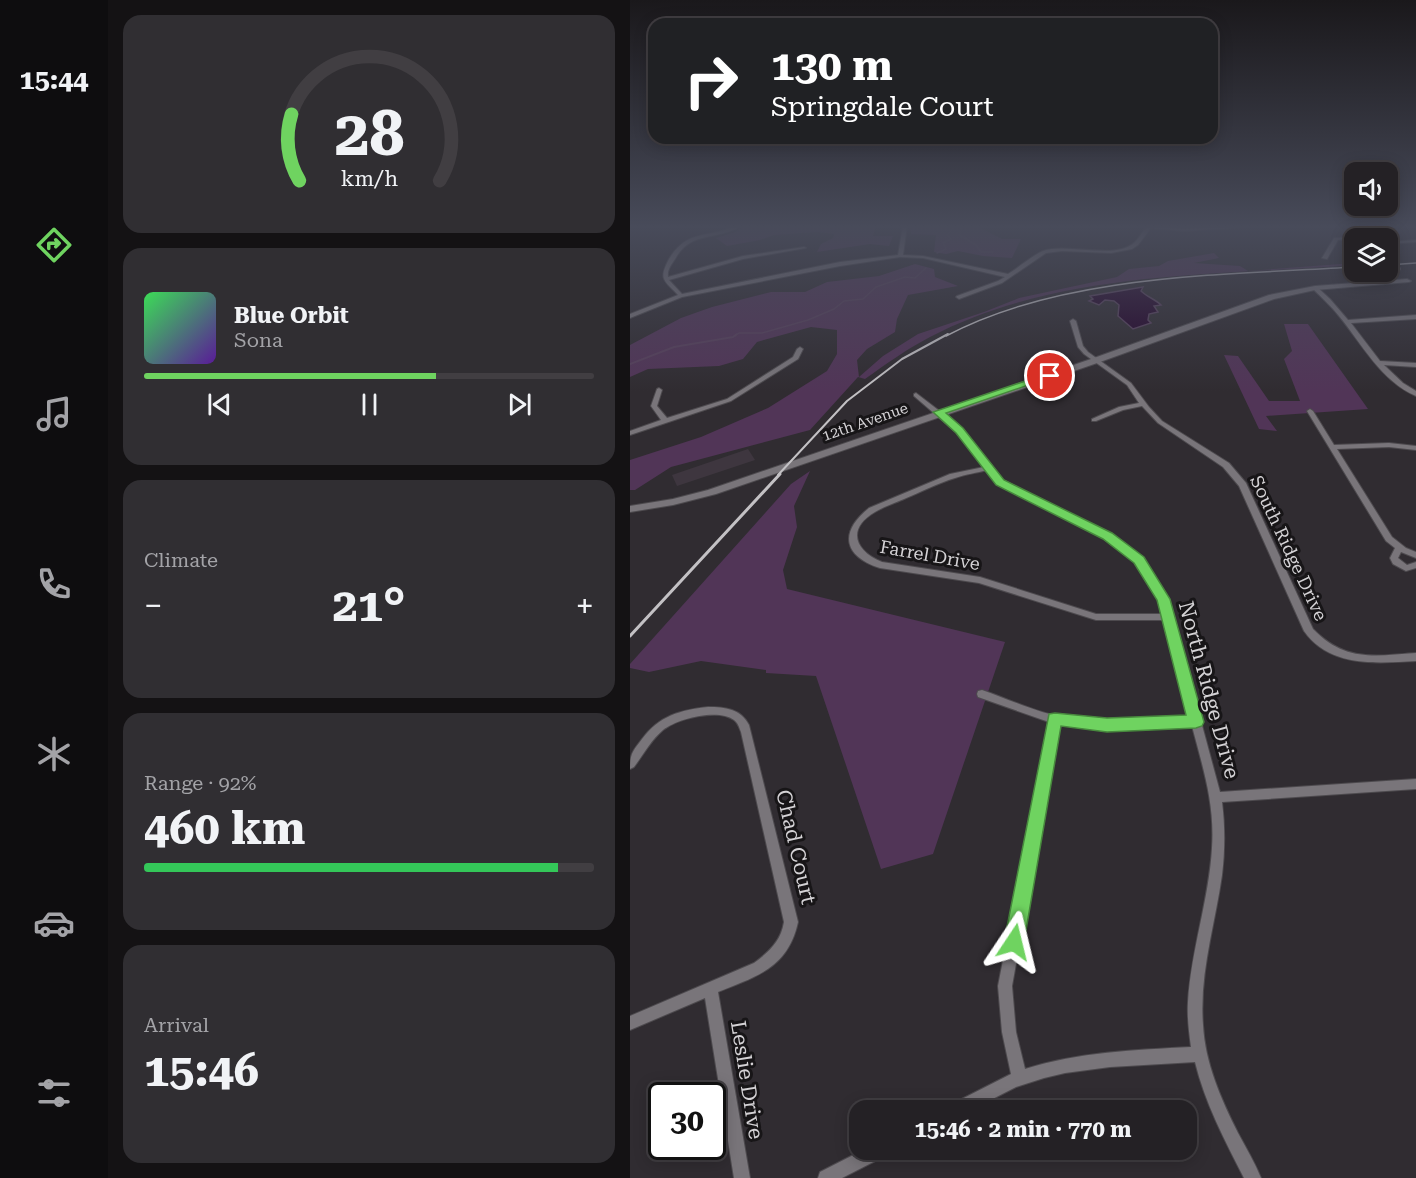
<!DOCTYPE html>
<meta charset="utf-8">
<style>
:root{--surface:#242125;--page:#302e32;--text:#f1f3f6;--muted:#a3a3a7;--line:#413e42;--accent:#6fd360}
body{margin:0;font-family:"Roboto Serif",serif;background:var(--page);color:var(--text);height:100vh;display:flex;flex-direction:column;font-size:22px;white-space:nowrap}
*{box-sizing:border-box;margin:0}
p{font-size:20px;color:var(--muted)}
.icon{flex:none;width:33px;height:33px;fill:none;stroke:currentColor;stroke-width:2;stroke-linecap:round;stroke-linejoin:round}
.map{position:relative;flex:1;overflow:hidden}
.panel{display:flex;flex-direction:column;gap:15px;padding:15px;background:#141214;width:522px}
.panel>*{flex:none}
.guide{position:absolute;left:18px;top:18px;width:570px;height:126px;border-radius:18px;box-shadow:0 3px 15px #0003,0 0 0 2px var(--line);background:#202124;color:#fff;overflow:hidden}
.buttons{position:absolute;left:714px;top:162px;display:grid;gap:12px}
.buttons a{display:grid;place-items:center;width:54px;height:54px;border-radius:12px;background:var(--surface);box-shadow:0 3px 15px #0003,0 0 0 2px var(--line);font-size:30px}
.speed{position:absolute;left:18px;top:1082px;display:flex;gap:12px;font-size:30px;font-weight:700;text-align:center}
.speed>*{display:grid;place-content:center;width:78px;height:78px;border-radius:50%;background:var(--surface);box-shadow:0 3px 15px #0003,0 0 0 2px var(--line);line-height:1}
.speed .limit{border:3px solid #111;border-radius:9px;background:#fff;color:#111}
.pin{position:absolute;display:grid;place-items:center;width:51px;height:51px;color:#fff;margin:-26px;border:3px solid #fff;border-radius:50%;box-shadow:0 2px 6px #0007}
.me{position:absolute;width:66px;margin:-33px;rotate:10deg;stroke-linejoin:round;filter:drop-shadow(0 0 4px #0008)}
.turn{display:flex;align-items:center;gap:21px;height:126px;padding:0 24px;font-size:27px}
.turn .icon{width:78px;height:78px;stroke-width:2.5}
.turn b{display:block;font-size:42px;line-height:51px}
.big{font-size:45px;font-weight:700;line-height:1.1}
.panel .tile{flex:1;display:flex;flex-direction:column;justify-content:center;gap:9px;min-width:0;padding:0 21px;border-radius:18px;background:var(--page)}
.panel .dial{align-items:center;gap:0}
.dial svg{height:156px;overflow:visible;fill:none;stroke:var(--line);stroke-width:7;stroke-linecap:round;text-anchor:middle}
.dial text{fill:var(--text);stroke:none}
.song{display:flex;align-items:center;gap:18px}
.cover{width:72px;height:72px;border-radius:9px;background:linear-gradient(135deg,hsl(130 70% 55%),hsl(270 70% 35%))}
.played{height:6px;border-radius:3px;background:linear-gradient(90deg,var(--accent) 65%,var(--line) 65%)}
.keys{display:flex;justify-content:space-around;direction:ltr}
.heat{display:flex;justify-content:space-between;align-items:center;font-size:33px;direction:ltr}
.charge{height:9px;border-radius:4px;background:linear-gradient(90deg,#34c759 92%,var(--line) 0)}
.trip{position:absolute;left:219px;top:1100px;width:348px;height:60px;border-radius:18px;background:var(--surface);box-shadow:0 3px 15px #0003,0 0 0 2px var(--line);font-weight:700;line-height:60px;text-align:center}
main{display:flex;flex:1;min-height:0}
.tabs{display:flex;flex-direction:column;width:108px;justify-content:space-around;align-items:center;background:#0e0d0f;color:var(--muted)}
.tabs .icon{width:42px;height:42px}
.tabs .current{color:var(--accent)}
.tabs b{font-size:27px;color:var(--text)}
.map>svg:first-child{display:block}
.built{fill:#3e363f}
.green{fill:#513557}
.water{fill:#220128;stroke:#57405c;stroke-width:1.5}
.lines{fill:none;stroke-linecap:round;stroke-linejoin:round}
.stream-far1{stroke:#57405c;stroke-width:1.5}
.stream{stroke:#57405c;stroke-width:2}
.street-casing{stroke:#4d4a4e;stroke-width:2}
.secondary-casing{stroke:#4d4a4e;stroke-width:2}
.street{fill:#79757a;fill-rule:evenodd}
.secondary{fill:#79757a;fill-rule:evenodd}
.rail-far2{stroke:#c3c1c4;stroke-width:1.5}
.rail-far1{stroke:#c3c1c4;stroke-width:2}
.rail{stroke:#c3c1c4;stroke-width:3}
.secondary-bridge-casing{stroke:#4d4a4e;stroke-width:8;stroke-linecap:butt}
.secondary-bridge{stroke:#79757a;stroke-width:7}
.route{fill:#6fd360;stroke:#48893e;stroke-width:1.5}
.labels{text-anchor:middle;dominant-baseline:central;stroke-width:6;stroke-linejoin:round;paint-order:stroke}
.far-street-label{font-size:15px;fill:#d4d2d5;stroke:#171517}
.street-label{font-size:18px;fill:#d4d2d5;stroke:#171517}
.near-street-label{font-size:21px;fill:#d4d2d5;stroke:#171517}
</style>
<main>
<nav class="tabs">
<b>15:44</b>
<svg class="icon current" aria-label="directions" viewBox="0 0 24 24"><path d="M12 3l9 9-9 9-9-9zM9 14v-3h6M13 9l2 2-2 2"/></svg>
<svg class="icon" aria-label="music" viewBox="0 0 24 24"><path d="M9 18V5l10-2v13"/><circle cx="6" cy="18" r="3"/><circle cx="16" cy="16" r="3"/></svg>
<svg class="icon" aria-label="phone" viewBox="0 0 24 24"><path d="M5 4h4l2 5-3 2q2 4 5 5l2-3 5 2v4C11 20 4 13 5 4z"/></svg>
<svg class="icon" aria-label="climate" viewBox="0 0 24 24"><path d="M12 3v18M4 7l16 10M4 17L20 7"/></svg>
<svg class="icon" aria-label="car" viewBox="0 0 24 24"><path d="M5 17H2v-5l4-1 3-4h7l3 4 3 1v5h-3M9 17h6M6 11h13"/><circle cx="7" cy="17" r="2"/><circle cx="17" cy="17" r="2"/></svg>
<svg class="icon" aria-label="filters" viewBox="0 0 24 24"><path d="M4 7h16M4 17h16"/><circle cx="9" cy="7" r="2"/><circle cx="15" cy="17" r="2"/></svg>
</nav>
<section class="panel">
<div class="tile dial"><svg viewBox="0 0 100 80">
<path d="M14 69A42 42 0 1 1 86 69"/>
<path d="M14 69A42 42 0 0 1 10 35" stroke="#6fd360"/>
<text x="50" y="56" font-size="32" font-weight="700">28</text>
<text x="50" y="72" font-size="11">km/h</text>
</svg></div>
<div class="tile">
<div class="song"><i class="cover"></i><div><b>Blue Orbit</b><p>Sona</p></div></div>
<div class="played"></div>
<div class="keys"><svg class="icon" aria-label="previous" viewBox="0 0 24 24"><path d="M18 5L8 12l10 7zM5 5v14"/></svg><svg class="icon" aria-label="pause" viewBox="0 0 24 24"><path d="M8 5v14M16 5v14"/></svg><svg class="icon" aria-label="next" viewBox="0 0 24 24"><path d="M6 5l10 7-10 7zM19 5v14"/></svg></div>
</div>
<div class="tile"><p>Climate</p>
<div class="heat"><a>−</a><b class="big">21°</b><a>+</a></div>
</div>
<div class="tile"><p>Range · 92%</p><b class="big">460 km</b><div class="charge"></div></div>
<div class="tile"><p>Arrival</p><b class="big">15:46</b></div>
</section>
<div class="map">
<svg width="786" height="1178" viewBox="0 0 786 1178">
<rect width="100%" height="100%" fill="#302c31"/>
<path class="built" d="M118,449L125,460L47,486L42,475Z"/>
<g class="green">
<path d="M115,226H246L243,236H263L259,246L240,244L187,252L191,244L203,238L204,234L187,232L144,235L130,240L97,246L86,238L105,232Z"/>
<path d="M310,226H347L372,239H391L382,258L353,256L328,251L316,254L304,252L306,235L281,234L280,228H308Z"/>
<path d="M584,253L589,258L564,263L610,266L618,271L724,263V265C583,276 429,270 300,337C277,349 256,364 235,379L228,377L180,430L41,467L5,490H0V460L71,437L138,408L197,371L207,354V330L181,327L127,342L113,359L89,366L18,369L0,377V345L51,318L82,307L141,292H175L197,282L249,276L285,264L304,269L305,277L328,286L278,295L267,319L265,332L237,349L227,360L229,377L253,356L288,334L354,312L389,298L487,277L499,269L529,266L538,261Z"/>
<path d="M654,324H678L738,409L636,416L647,431L629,429L594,355L608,356L639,401H670L654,359L662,351Z"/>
<path d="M180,471L164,506L167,527L153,570L157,589L375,642L303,854L251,869L186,676L136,673V670L71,661L19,672L0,668V664L161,484Z"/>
</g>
<path class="water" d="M513,287L511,291C517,297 525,299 531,305L524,306L528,312L519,314L518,320L521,323L503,329L488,316L489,305L484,301L475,300L469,305L459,301L463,299L460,296Z"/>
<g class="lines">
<g class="stream-far1">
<path d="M331,226L330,235L346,245L351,252H363"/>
<path d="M307,253L316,249L313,243L321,239L317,235L325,226"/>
<path d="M105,336L109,333H132L178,320L204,309L214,301L233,299L246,287L275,277L285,278L296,268"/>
</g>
<path class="stream" d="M0,364L44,347L103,337L107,334"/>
<g class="street-casing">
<g id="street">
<path d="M105,226H111C87,241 61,230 45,259C41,265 37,270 38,277L113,256L174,247L176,248L113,259L39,280L52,294L210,262L268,255L273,226H277L273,255L293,256L378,274C388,268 403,255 413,251C437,242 486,261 505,242C509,238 512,232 516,228L511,226L554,229L632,226L554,231L521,228L508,245L502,249L481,253L432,251L416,253L372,283L329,299L326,297L327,296L368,281L375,277L293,258L270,257L210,266L52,297L0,318V314L48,295C34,280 28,280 39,259C58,228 78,239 105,226Z"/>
<path d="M726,237L728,238L708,240L697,259L692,258L704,238Z"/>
<path d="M786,240V242L758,244V242Z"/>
<path d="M683,287H687L700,299L718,320L786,315V319L721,323L750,361L786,363V367L754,365L773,383L786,391V396C751,381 732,344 709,316C701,306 692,298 683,289Z"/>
<path d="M443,319L446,321L453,346L458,352L501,383L519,407L532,421L599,463L616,483L683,629C715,662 744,656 786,653V661C747,663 700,668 674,631L609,486L593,467L528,423L512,406L493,410L466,421H462V419L489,407L509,403L497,385L454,354L448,347L440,321Z"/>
<path d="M170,347L173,349L168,359L101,401L0,435V431L31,420L21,406L27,389L29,388L32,390L27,406L37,418L97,399L163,357L167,349Z"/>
<path d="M286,393L333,429L373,480L481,534L504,551L519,567L538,599L590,792L786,779V789L592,802C595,826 595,850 592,875C585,925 569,974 573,1025C575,1063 591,1099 608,1133C616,1148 625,1163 631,1178H614C595,1141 575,1103 565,1062L480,1067L435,1073L414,1078L386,1087L341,1110H317L320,1105L381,1074L372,1032L368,986L419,722L348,697L347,694L348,691L352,690C381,700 409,714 439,718C479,725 520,719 560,718L534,620H466L349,583L250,568C213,556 209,532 239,508L320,474L354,467L327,433L284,396V394ZM357,470L367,484C389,495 412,506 434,517C481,541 518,558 532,614H466L350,577L252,562C225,551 216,529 245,512C253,507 265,503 274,499C291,492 308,483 325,478C336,474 347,473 357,470ZM429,725L472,729L562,726C573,768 585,804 582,848C579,900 561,950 558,1002C557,1017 559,1032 561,1047C505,1050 449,1052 395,1069L386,1032L382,986Z"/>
<path d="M680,409L683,411L704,445L759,443L786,446V450L759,447L707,449L762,537L776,548L786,552V558L771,552L768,558L777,565L786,562V568L776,571L763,564L760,558L765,548L756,541L677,411Z"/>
<path d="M78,707C95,707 111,709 119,725L168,922C158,968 127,976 88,992L120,1178H104L75,998L0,1030V1016L124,963C139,952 151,941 154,922L111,732C109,727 108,723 104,720C88,708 47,719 33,730C21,740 13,755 4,767L0,769C0,753 3,751 12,739C29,716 50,710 78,707Z"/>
<path d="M235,1149H259L257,1155L212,1178H188L190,1172Z"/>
</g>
</g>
<g class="secondary-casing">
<g id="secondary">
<path d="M715,226H721L730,238L724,239Z"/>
<path d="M777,279L781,281L779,282L685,290L644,299L470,362L86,494L43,505L0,512V506L43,499L78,490L464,358L639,295L685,286Z"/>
</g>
</g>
<use href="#street" class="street"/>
<use href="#secondary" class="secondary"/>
<g class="rail-far2">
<path d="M758,265L786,263"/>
<path d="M316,336C432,274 595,275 724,267"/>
</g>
<path class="rail-far1" d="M148,475L217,401L272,359L318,334"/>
<path class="rail" d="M0,636L150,474"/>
<g class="secondary-bridge-casing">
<path id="secondary-bridge" d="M758,262L767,269"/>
</g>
<use href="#secondary-bridge" class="secondary-bridge"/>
</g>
<linearGradient id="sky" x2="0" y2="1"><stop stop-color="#1a181b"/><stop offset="0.58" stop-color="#484b5a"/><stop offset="1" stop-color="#484b5a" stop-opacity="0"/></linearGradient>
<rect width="786" height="391" fill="url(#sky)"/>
<path class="route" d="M416,374L425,376L316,413L333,428L374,480L482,533L514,557L540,599L574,722L572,726L566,728L477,732L431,726L394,942L391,949L384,952L377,949L374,942L419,714L425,713L477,718L556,715L527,600L504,563L473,539L366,485L326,433L303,412Z"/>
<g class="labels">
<g class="far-street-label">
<text transform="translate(235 422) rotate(-19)">12th Avenue</text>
</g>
<g class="street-label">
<text transform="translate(659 548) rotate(65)">South Ridge Drive</text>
<text transform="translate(300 555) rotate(10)">Farrel Drive</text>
</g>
<g class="near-street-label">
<text transform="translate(579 690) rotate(75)">North Ridge Drive</text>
<text transform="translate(166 847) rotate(77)">Chad Court</text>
<text transform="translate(117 1080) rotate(81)">Leslie Drive</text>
</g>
</g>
</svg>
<div class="buttons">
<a><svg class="icon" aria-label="sound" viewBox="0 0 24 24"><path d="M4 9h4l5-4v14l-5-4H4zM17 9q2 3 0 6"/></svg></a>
<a><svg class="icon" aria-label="layers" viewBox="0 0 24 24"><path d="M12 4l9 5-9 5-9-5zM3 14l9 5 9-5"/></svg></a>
</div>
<div class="speed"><div class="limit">30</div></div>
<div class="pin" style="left:420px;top:376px;background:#d93025"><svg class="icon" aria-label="arrive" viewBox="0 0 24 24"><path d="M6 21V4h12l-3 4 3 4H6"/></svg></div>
<svg class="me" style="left:384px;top:942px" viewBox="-20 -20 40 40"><path d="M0-17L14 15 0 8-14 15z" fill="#6fd360" stroke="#fff" stroke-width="4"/></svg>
<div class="trip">15:46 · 2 min · 770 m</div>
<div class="guide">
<div class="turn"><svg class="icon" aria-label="right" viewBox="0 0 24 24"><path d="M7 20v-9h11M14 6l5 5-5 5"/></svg><div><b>130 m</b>Springdale Court</div></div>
</div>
</div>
</main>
